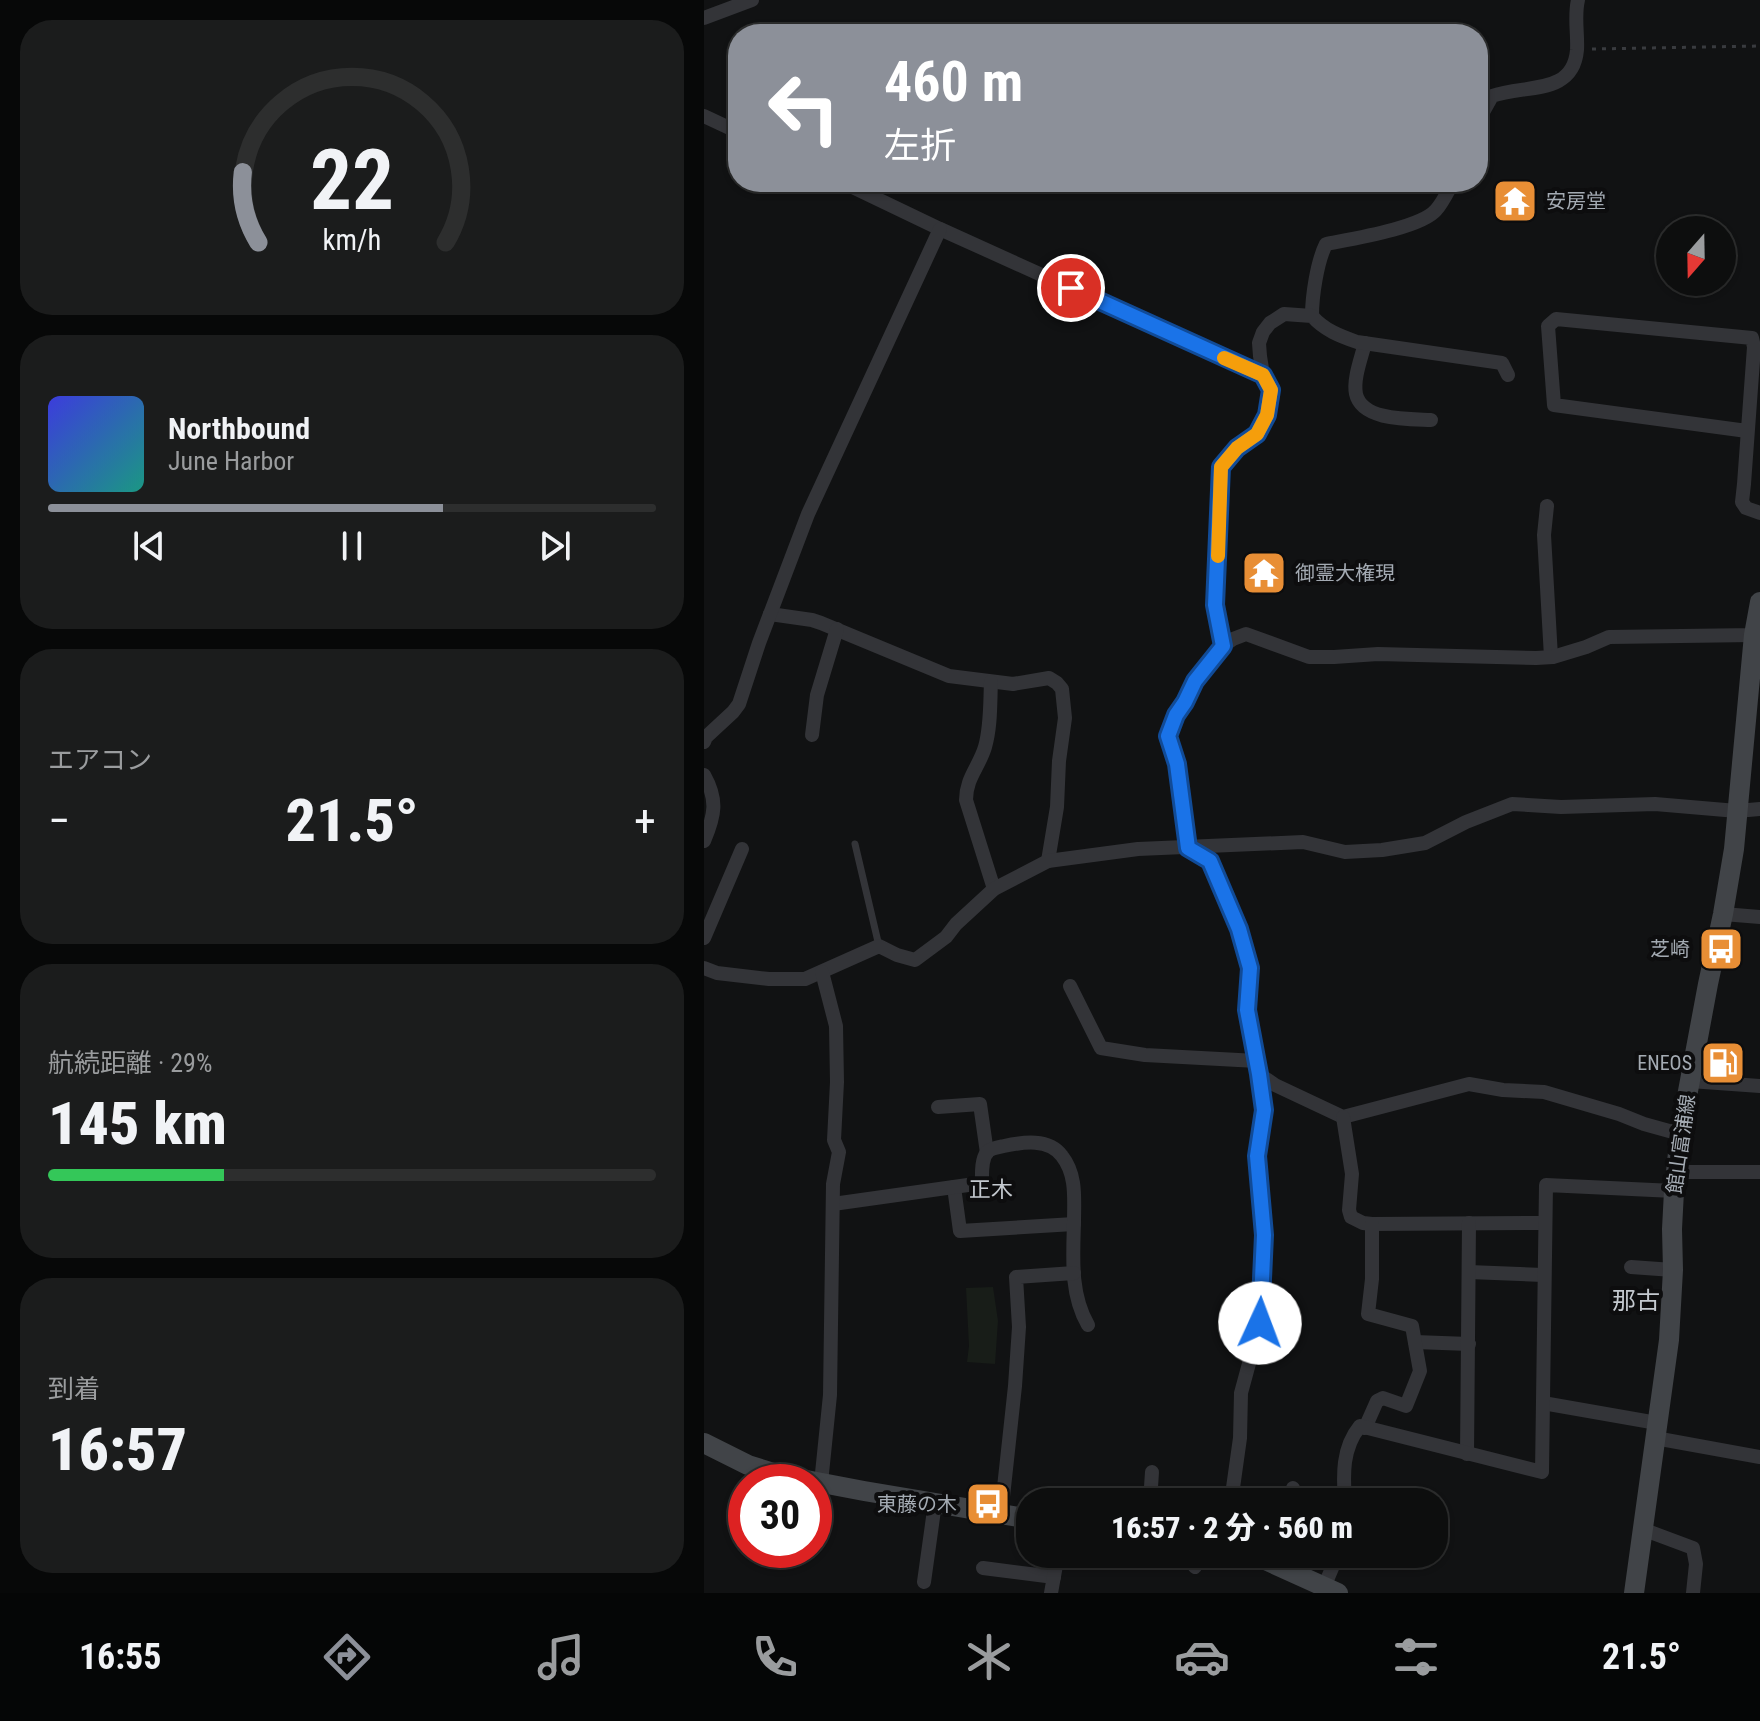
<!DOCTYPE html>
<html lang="ja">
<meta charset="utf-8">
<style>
:root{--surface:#0d0e0e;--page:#1b1c1c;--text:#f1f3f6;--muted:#9a9c9e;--line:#2d2e2e;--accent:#8c9099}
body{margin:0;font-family:"Roboto Condensed","Noto Sans JP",sans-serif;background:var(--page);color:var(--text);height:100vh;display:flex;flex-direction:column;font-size:30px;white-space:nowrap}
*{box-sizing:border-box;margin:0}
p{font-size:26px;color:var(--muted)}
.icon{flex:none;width:44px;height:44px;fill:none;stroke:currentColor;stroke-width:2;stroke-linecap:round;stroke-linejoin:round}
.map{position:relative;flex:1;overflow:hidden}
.panel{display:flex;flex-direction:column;gap:20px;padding:20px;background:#070808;width:704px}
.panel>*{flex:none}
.top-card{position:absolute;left:24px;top:24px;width:760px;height:168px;border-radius:32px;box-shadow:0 2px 6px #0004,0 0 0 2px var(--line);background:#8c9099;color:#fff;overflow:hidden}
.needle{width:52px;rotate:200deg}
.tools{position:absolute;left:952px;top:216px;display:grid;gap:16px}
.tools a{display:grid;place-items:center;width:80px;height:80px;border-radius:50%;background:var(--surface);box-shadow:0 2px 6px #0004,0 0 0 2px var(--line);font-size:40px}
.speed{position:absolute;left:24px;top:1464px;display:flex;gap:16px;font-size:40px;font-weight:700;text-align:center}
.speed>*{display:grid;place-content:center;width:104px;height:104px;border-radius:50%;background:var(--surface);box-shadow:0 2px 6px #0004,0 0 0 2px var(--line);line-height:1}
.speed .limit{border:12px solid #d22;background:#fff;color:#111}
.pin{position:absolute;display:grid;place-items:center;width:68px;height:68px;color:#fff;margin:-34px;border:4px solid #fff;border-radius:50%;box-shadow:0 2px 8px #0007}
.me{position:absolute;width:88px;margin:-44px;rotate:2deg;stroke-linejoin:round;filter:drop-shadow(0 0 6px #0008)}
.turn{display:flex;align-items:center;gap:28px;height:168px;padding:0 24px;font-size:36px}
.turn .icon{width:104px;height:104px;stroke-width:2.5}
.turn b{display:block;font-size:56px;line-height:68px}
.big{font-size:60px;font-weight:800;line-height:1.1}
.panel .tile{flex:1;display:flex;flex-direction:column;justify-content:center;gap:12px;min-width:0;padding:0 28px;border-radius:32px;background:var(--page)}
.panel .dial{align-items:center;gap:0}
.dial svg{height:208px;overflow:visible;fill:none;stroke:var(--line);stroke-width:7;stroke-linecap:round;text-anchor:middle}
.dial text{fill:var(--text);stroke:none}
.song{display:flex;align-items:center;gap:24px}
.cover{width:96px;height:96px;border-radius:12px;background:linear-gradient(135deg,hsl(240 70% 55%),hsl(170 70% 35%))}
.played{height:8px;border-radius:4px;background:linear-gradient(90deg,var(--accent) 65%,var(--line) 65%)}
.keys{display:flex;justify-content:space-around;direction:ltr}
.heat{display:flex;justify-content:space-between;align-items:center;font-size:44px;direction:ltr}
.charge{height:12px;border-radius:6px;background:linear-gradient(90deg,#34c759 29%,var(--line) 0)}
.trip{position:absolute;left:312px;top:1488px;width:432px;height:80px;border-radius:32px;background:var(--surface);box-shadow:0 2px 6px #0004,0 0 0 2px var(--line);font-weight:800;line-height:80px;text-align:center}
.dock{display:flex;height:128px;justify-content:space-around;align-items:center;background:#050606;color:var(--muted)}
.dock .icon{width:56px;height:56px}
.dock .active{color:var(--accent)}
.dock b{font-size:36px;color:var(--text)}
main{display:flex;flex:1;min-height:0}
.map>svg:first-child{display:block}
.green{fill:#181d18}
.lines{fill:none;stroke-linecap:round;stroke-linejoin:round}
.path{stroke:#393b3f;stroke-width:3;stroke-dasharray:4 6;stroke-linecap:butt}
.lane{stroke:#333438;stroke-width:7}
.street{stroke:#333438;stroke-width:14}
.secondary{stroke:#414448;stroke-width:20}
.route-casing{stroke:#114b97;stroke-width:20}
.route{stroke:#1a73e8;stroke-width:14}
.slow{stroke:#f59e0b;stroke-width:14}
.labels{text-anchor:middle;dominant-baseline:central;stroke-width:8;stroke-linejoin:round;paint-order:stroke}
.poi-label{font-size:20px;fill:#a4abb3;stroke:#0d0d0e;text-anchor:end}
.street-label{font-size:20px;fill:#a4abb3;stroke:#0d0d0e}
.neighbourhood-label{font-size:22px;fill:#c4c9cf;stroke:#0d0d0e}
.quarter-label{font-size:24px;fill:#c4c9cf;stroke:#0d0d0e}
</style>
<main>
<section class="panel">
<div class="tile dial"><svg viewBox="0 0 100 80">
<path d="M14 69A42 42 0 1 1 86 69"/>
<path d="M14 69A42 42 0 0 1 8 42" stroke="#8c9099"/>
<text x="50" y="56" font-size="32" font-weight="700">22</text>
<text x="50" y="72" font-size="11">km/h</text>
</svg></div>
<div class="tile">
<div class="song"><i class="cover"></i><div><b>Northbound</b><p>June Harbor</p></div></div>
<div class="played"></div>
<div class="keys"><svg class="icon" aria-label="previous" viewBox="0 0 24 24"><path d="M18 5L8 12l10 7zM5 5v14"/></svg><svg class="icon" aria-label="pause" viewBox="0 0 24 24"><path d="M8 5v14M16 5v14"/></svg><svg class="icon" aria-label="next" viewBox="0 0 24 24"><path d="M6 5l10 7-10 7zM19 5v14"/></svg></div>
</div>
<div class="tile"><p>エアコン</p>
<div class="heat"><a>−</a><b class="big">21.5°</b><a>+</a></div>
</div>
<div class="tile"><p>航続距離 · 29%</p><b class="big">145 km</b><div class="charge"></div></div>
<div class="tile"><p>到着</p><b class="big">16:57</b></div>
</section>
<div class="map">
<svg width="1056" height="1593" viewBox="0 0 1056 1593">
<rect width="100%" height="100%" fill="#111213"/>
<path class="green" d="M289,1287L294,1321L291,1364L263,1362L265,1346L262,1288Z"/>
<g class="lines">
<path class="path" d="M888,49L1056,46"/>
<path class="lane" d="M151,844L175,946"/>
<g class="street">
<path d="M0,18L48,0"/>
<path d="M0,116L34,132"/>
<path d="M774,121L788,96C821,84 869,96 873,50C874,34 870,16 874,0"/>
<path d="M138,182L236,229L559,375"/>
<path d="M608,316C608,296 613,262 622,244C647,239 717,228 732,210C739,202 744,191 749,182"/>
<path d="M661,343C657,359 649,379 652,394C658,421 706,419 727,420"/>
<path d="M1043,431L850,405L844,326L852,319L1048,338L1050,347L1040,484L1038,502L1042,508L1056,513"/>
<path d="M843,506L840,535L847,657"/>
<path d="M66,614L108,620L117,623L245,676L309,684L345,678L353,683L358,689L361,718L355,761L353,807L344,861"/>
<path d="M519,646L511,605L517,467L533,448L553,434L563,415L567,390L559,375L556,356L555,343L559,332L566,323L580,314L608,316C620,330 636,336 653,342L798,363L804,375"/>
<path d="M287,682C286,703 287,726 281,747C275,767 262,778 262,800L290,889"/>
<path d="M108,735L113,695L133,629"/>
<path d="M0,742L2,737L29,712L35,704L55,643L104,514L236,229"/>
<path d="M0,775C14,800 11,815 0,841"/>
<path d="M484,848L473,764L464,736L472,715L481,702L491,681L519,646L529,639L542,634L605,657H630L674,654L832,658L849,657L882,647L905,637L1050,635L1056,631"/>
<path d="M484,848L506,861L535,929L546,968L543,1010L555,1074L560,1110L553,1156L560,1235L556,1323L537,1393L536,1438L527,1502"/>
<path d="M1019,914L1056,917"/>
<path d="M0,938L38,849"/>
<path d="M0,968L13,973L65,979H101L175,946L193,955L211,960L242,937L252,924L290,889L344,861L434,849L599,842L641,852L678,850L721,843L762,822L808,804L857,807L951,804L1033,811L1056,809"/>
<path d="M366,986L397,1048L441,1055L553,1061"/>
<path d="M555,1074L571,1085L639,1117L765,1084L799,1090L840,1092L915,1114L940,1124L976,1134"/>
<path d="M986,1081L1056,1086"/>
<path d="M234,1107L276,1104L283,1153"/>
<path d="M639,1117L648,1174L645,1210L647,1217L659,1223L668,1224L840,1223"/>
<path d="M972,1172H1056"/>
<path d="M250,1187L256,1231L370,1224"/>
<path d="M129,1204L278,1183C278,1174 277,1160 283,1152C287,1148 295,1147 300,1146C319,1142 345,1138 358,1156C373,1175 370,1199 370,1222C369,1257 366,1294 384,1325"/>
<path d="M927,1267L969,1270"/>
<path d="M765,1272L839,1275"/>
<path d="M711,1342L765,1344"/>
<path d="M839,1403L953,1423"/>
<path d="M661,1428L673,1401L679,1398L702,1406L716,1371L708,1326L664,1314L668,1279V1224"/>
<path d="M951,1438L1056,1457"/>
<path d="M763,1454L765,1223"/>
<path d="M117,1483L126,1395L129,1184L135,1152L130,1140L133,1082L132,1026L118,972"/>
<path d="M446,1502L448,1472"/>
<path d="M584,1502L589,1488"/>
<path d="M641,1502C639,1475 638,1448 656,1426L838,1472L842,1185L970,1191"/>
<path d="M297,1515L311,1386L315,1327L312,1277L370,1273"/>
<path d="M938,1529L989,1548L992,1564L989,1593"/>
<path d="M491,1567L495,1554"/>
<path d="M279,1568L350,1577"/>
<path d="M220,1582L231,1503"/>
<path d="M620,1587L634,1554"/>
<path d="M347,1593L354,1554"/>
</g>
<g class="secondary">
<path d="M0,1443L44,1465L76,1475L160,1491L326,1519"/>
<path d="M548,1554L634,1593"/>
<path d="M930,1593L965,1340L969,1270L968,1229L970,1191L976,1134L1004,984L1019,914L1030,849L1050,635L1056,602"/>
</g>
</g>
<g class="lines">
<g class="route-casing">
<path id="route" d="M367,288L559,375L567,390L563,415L553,434L533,448L517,467L511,605L519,646L491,681L481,702L472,715L464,736L473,764L484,848L506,861L535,929L546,968L543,1010L555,1074L560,1110L553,1156L560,1235L556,1323"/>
</g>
<use href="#route" class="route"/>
<path class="slow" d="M514,556L517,467L533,448L553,434L563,415L567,390L559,375L520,358"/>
</g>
<defs>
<g id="temple-square" transform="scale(2.3)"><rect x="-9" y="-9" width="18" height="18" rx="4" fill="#e88e35" stroke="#0d0d0e"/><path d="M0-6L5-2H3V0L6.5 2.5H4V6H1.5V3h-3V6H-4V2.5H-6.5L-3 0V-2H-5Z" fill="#fff"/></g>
<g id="bus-square" transform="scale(2.3)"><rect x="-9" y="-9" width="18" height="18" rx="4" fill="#e88e35" stroke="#0d0d0e"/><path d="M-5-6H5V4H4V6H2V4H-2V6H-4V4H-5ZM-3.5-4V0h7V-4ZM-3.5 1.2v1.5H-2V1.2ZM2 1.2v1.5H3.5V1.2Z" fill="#fff"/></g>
<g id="fuel-square" transform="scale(2.3)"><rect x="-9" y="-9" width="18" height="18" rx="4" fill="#e88e35" stroke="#0d0d0e"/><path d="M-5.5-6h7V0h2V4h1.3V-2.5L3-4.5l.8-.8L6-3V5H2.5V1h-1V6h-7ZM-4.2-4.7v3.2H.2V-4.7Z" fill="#fff"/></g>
</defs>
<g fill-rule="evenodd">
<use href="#temple-square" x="811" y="201"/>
<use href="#temple-square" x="560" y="573"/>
<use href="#bus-square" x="1017" y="949"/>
<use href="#fuel-square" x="1019" y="1063"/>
<use href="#bus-square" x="284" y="1504"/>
</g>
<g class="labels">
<g class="poi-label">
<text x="842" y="201" text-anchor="start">安房堂</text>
<text x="591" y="573" text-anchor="start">御霊大権現</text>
<text x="986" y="949">芝崎</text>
<text x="988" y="1063">ENEOS</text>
<text x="253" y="1504">東藤の木</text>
</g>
<g class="street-label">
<text transform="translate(977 1144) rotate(-82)">館山富浦線</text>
</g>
<g class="neighbourhood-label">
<text x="287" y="1189">正木</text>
</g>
<g class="quarter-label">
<text x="932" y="1301">那古</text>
</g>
</g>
</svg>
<div class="tools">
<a><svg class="needle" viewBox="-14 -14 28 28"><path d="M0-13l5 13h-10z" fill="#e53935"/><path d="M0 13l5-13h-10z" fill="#9a9c9e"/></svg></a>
</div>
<div class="speed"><div class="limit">30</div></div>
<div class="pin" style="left:367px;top:288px;background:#d93025"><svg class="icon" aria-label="arrive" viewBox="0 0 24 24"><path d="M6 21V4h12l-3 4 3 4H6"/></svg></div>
<svg class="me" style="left:556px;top:1323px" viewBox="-20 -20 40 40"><circle r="19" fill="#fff"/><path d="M0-13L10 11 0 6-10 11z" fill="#1a73e8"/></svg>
<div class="trip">16:57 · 2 分 · 560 m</div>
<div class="top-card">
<div class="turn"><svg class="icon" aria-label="left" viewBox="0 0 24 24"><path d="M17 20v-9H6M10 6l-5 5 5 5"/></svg><div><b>460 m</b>左折</div></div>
</div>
</div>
</main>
<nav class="dock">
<b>16:55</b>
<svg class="icon active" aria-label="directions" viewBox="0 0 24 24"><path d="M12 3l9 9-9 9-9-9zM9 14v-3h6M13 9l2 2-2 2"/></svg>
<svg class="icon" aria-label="music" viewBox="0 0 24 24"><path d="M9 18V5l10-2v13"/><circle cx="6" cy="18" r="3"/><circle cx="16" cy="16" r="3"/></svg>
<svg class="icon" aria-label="phone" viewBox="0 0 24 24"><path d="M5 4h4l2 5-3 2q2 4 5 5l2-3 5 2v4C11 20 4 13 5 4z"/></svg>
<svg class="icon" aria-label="climate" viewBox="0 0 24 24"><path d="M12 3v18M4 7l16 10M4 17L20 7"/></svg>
<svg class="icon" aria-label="car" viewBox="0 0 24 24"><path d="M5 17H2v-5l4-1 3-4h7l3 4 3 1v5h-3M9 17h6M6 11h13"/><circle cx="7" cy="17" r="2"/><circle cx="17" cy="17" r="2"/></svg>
<svg class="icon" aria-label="filters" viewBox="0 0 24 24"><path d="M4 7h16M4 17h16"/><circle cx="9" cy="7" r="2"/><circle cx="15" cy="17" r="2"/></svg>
<b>21.5°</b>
</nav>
